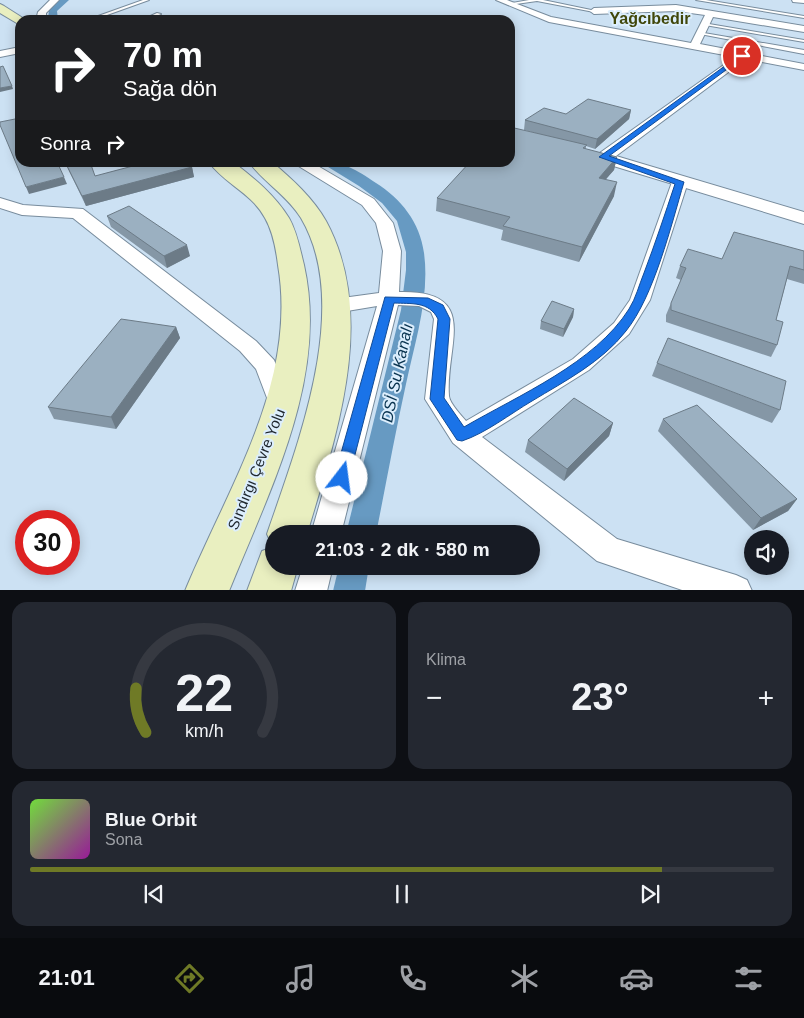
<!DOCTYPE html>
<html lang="tr">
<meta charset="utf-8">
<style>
:root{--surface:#171b24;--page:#242831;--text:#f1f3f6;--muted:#9ea1a6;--line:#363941;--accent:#6f7a26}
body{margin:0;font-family:Arial,sans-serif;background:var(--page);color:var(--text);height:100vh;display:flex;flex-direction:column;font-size:19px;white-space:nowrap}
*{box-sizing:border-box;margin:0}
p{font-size:16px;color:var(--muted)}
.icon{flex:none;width:28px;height:28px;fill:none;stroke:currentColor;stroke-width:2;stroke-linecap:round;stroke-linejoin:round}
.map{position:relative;height:590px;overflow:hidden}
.drawer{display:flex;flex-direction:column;gap:12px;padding:12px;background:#0d0f14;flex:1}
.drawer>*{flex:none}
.banner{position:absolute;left:15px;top:15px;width:500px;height:152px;border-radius:15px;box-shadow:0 2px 12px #0003;background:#202124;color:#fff;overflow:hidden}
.tools{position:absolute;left:744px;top:530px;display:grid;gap:10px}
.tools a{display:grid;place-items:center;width:45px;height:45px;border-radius:50%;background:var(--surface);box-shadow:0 2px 12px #0003;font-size:25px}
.speed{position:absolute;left:15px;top:510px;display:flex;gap:10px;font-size:25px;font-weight:700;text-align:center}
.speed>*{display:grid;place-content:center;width:65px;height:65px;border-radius:50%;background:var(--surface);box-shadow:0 2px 12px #0003;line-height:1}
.speed .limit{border:8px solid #d22;background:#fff;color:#111}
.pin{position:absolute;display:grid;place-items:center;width:42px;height:42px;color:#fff;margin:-21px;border:2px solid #fff;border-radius:50%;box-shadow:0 1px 5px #0007}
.me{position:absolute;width:55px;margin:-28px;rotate:15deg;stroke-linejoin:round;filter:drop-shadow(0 0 4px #0008)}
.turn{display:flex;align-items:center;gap:18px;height:105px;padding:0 25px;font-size:22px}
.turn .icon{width:65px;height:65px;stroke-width:2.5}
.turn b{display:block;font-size:35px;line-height:42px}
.then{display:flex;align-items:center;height:48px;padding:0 25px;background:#0003;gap:10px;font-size:19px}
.big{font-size:38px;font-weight:800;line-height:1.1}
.drawer .tile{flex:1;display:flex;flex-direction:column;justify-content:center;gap:8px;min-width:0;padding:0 18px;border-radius:15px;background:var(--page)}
.drawer .dial{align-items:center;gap:0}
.dial svg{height:130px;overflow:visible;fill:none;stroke:var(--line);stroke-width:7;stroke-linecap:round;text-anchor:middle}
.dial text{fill:var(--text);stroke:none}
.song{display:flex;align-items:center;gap:15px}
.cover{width:60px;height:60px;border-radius:8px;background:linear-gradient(135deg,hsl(100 70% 55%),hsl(300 70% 35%))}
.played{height:5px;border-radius:2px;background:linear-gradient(90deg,var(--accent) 85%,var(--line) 85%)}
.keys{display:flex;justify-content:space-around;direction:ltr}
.heat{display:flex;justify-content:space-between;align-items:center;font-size:28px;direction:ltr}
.drawer .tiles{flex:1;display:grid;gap:12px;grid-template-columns:1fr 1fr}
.tile:last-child{grid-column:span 2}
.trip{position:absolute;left:265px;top:525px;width:275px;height:50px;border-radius:25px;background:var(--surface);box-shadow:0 2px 12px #0003;font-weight:800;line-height:50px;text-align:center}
.menu{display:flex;height:80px;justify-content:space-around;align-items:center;background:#090b0e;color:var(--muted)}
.menu .icon{width:35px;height:35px}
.menu .selected{color:var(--accent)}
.menu b{font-size:22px;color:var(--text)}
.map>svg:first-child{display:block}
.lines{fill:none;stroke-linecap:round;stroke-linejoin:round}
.canal{fill:#679ac2;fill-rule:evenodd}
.service-casing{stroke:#788c9d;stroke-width:2}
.minor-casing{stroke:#788c9d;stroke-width:2}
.tertiary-casing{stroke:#788c9d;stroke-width:2}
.secondary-casing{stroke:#788c9d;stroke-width:2}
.service{fill:#fff;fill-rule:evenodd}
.minor{fill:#fff;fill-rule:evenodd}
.tertiary{fill:#fff;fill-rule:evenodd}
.secondary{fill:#e9efc0;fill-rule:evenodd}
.wall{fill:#8597a6}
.shaded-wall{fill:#6c7b87}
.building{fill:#9bb0c1;stroke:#6c7b87}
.route{fill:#1a73e8;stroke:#114b97}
.labels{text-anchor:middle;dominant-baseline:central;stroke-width:4;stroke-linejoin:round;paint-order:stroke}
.street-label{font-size:15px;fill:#1e262d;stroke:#dceefd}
.far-district-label{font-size:16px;font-weight:bold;fill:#40470b;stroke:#dceefd}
.water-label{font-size:16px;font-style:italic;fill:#09334f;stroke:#dceefd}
</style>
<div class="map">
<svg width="804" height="591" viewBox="0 0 804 591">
<rect width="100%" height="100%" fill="#cce1f3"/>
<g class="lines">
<g class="canal">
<path d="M60,0H69L57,11L58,20H48L49,10Z"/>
<path d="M320,162C345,162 355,169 376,183C401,199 420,222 424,253C430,296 415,342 406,384C395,434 386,484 376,534H346L401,310L406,270V252L397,221L382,203L359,186Z"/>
<path d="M339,566H369L365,591H333Z"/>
</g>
<g class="service-casing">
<g id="service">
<path d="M143,0H149L93,20H87Z"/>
<path d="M529,0H543L596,11L594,12L537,1L509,5L507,4Z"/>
<path d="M696,0H706L804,16V18Z"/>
<path d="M157,13L161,14L148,20H142Z"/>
<path d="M703,23L804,40V42L705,25Z"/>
<path d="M698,32L804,50V54L700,34Z"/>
</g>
</g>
<g class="minor-casing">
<g id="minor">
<path d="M50,0H59L46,13V20H36L38,12Z"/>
<path d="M496,0H507L551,17L691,43L705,15L676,11L594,14L590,11L594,8L676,5L804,26V32L713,17L700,44L804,64V70L549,22Z"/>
<path d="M792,0H804V3L793,2Z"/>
<path d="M20,47V53L0,57V51Z"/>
<path d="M292,162H311L374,199L393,223L401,251L399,292C482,290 445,345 449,396C450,404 461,415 466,421L573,359L614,323L630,300L672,182L675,179H685L688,182L650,300L629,334L589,370L482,437L617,539L736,575L747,580L752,591H685L597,561L453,443L425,399L434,319L431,312L419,306L398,305L341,534H311L377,306L335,313L328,311L325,306L328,301L335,299L379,293L383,251L376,223L362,205Z"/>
<path d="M0,198L23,205L83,209L256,341L274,360L293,404L290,411L281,413L272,411L256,369L240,351L73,218L22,215L0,208Z"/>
<path d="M303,566H333L327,591H295Z"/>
</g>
</g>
<g class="tertiary-casing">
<path id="tertiary" d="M742,52L748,56L746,59L616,156L804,212V224L597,161L594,157Z"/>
</g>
<g class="secondary-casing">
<g id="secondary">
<path d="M0,4L4,6L26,20H20V25L0,13Z"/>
<path d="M209,162H233C254,178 275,195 289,218C297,232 300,249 304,265C329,377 270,489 229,591H185C228,487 298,382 278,265C276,249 273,232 265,218C252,193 223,183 209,162Z"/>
<path d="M249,162H272C292,179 313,198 326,221C378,317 336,436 307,534H274V566H298L291,591H247L262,551L273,547L267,534C297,446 353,306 301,218C287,195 263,182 249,162Z"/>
</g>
</g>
<use href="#service" class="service"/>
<use href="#minor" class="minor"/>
<use href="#tertiary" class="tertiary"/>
<use href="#secondary" class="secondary"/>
</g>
<g class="wall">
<path d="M631,110L629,119L595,149L586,146V149L617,157L614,170L605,179L614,196L579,262L501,240L503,230L436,211L437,198L546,136L524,130L525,120L566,114Z"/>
<path d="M66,164L95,176L192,167L194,177L86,206L70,173Z"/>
<path d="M107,216L190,256L167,268L111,227Z"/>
<path d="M804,251V284L787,279L776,320L777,345L771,357L666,322V315L671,303L681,280L676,278L680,266L722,259Z"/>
<path d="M574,309L573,317L563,337L540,329L541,321Z"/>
<path d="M176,327L180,338L116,429L54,419L48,407Z"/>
<path d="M657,363L780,410L772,423L652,376Z"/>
<path d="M663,419L797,499L788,511L753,530L658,431Z"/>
<path d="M613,423L609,436L564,481L525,452L528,440Z"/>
</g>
<g class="shaded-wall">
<path d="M12,86L13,89L0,92V88Z"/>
<path d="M631,110L629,119L595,149L597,139Z"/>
<path d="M617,157L614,170L596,191L599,178Z"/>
<path d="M192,167L194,177L86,206L82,196Z"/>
<path d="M64,177L67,184L29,194L26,187Z"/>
<path d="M617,182L614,196L579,262L582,247Z"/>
<path d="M187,245L190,256L167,268L164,256Z"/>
<path d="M574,309L573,317L563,337L564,329Z"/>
<path d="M176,327L180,338L116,429L111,417Z"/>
<path d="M613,423L609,436L564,481L567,469Z"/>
<path d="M797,499L788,511L753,530L761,518Z"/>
</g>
<g class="building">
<path d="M3,66L12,86L0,88V67Z"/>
<path d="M588,99L631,110L597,139L525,120L544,108L566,114Z"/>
<path d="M20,118V162H57L64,177L26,187L0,125V122Z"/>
<path d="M510,127L587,145L583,148L617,157L599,178L617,182L582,247L503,226L510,217L437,198L470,162H510Z"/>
<path d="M73,162H90L95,176L148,162H188L192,167L82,196L66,164Z"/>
<path d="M129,206L187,245L164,256L107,216Z"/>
<path d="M734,232L804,251V270L790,266L776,320L783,322L777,345L671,310V303L686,268L680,266L688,249L722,259Z"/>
<path d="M552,301L574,309L564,329L541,321Z"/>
<path d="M121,319L176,327L111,417L48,407Z"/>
<path d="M668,338L786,381L780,410L657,363Z"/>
<path d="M574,398L613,423L567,469L528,440Z"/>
<path d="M697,405L797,499L761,518L663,419Z"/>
</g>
<path class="route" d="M740,55L745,56L609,156L684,182C671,226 654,296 626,331C602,362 565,381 532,401C510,414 486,433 462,441L457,440L430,399L438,319C429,301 411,304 394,303L349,478L347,482L342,484L336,482L334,478L385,297L428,298L443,305L450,319L444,398L464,427C519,395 595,363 629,309C636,298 639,285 644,273C655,244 665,214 675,184L599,157Z"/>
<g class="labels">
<g class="street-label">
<text transform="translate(256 469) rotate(-68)">Sındırgı Çevre Yolu</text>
</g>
<g class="far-district-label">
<text x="650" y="18">Yağcıbedir</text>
</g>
<g class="water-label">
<text transform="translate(397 373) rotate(-78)">DSİ Su Kanalı</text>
</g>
</g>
</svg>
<div class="tools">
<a><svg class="icon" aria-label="sound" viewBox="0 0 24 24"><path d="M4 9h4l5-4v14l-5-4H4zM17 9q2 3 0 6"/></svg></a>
</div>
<div class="speed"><div class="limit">30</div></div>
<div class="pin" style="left:742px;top:56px;background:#d93025"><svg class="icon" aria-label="arrive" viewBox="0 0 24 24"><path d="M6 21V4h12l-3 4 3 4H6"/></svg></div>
<svg class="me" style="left:342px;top:478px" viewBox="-20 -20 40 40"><circle r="19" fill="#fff"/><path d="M0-13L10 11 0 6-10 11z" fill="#1a73e8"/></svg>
<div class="trip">21:03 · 2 dk · 580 m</div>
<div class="banner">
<div class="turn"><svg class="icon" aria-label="right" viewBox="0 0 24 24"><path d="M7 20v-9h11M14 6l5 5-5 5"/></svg><div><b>70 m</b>Sağa dön</div></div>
<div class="then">Sonra<svg class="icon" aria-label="right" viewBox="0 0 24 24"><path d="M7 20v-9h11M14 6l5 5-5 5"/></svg></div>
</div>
</div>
<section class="drawer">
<div class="tiles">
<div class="tile dial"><svg viewBox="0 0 100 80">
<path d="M14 69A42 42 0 1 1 86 69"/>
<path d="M14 69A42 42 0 0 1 8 42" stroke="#6f7a26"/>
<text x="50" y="56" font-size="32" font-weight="700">22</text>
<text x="50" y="72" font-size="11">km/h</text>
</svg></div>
<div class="tile"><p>Klima</p>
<div class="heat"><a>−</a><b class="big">23°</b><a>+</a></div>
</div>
<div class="tile">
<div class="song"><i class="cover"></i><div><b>Blue Orbit</b><p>Sona</p></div></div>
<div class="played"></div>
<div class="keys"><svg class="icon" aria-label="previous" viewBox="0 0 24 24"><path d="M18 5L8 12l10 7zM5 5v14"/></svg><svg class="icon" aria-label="pause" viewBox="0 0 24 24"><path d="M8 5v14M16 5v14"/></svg><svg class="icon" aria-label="next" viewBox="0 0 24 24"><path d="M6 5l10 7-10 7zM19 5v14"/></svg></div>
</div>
</div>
</section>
<nav class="menu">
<b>21:01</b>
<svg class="icon selected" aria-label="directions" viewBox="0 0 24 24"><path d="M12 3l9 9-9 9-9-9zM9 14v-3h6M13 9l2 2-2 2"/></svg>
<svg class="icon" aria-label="music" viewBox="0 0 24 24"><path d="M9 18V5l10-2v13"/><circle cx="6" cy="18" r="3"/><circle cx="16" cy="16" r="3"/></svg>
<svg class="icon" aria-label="phone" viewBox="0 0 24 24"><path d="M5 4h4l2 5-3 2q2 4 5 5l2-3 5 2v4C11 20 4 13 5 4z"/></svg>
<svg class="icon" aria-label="climate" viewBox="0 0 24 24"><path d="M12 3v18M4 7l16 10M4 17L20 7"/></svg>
<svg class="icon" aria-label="car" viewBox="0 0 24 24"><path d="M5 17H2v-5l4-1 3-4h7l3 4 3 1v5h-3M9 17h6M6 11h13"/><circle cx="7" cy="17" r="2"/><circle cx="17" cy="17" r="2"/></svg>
<svg class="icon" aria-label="filters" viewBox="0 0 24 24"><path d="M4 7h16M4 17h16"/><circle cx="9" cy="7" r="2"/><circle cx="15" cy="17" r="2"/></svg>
</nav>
